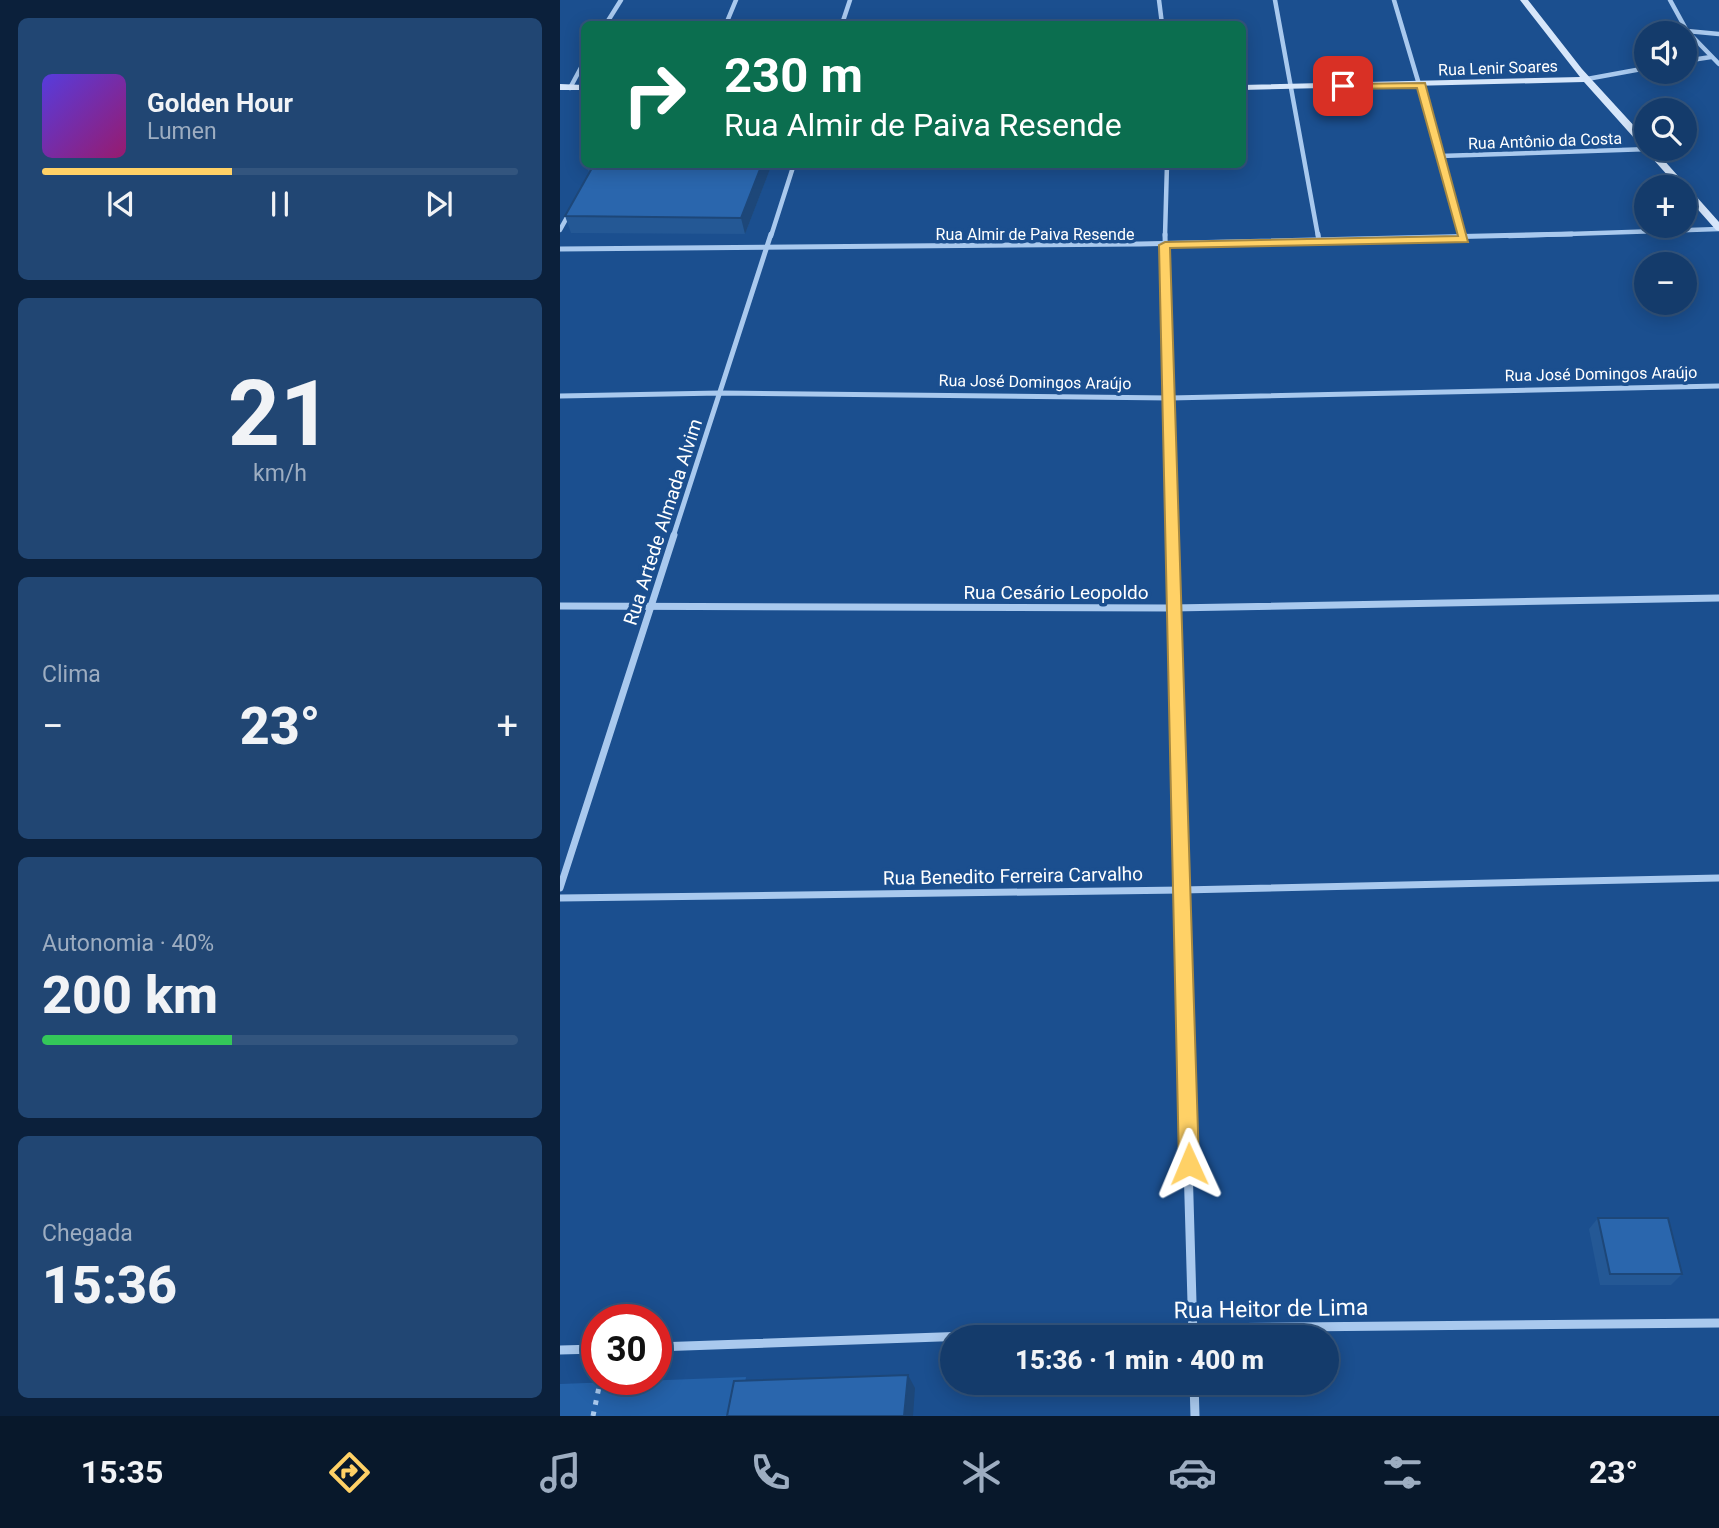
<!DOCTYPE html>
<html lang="pt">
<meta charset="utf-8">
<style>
:root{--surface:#143b6b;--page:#214673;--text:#f1f3f6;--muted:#9dadc1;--line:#33557e;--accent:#ffd166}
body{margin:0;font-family:Roboto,sans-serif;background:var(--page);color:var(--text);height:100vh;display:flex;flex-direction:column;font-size:26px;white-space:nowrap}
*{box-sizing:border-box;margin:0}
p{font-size:23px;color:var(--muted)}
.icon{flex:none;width:38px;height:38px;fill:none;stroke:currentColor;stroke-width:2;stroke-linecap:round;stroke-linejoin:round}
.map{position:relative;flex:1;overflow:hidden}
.sheet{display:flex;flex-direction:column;gap:18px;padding:18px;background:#0b203b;width:560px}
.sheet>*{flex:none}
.hud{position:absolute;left:21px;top:21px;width:665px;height:147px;border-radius:10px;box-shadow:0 4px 18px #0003,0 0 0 2px var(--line);background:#0b6e4f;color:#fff;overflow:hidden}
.tools{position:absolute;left:1074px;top:21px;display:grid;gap:14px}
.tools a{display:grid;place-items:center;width:63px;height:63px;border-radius:50%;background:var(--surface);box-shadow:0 4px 18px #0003,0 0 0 2px var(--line);font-size:35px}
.speed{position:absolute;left:21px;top:1304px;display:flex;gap:14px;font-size:35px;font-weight:700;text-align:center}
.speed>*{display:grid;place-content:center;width:91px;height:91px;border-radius:50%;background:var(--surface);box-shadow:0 4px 18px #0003,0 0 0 2px var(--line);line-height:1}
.speed .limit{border:10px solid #d22;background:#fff;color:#111}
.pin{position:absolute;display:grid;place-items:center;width:60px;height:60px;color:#fff;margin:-30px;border-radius:14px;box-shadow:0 4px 10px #0006}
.me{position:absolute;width:77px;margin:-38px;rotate:359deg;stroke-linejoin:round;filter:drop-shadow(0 0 5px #0008)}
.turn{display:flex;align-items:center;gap:24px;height:147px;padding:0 28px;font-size:32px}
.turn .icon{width:91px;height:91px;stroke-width:2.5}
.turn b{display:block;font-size:49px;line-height:60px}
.big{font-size:52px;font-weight:800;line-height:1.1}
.sheet .tile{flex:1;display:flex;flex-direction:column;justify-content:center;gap:10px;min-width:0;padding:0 24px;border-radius:10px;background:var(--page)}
.sheet .dial{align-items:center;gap:0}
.dial b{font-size:91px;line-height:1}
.song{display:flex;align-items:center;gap:21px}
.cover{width:84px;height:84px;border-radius:10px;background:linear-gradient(135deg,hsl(250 70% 55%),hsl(320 70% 35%))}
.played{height:7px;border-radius:4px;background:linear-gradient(90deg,var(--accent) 40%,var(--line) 40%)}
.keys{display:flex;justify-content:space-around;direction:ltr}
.heat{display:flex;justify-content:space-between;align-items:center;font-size:38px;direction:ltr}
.charge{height:10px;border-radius:5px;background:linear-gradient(90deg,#34c759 40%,var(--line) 0)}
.trip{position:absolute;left:380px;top:1325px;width:399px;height:70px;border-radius:35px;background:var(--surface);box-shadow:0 4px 18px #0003,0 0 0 2px var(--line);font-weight:800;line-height:70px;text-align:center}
.tabs{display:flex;height:112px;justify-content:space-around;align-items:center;background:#08182b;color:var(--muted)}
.tabs .icon{width:49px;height:49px}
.tabs .current{color:var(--accent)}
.tabs b{font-size:32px;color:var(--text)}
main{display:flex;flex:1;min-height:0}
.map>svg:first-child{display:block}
.green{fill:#2461a8}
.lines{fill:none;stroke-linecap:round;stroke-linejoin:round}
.path{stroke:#a9c9ee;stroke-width:5;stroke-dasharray:4.5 7;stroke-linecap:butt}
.street-far3{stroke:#a9c9ee;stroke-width:4.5}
.street-far2{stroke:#a9c9ee;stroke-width:5}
.street-far1{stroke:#a9c9ee;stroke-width:7}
.street{stroke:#a9c9ee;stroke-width:9}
.secondary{fill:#d6e6fa;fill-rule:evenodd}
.wall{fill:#245895}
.shaded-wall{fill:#1d4779}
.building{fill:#2a66ad;stroke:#1d4779;stroke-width:2}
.route{fill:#ffd166;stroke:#a68842;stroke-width:2}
.labels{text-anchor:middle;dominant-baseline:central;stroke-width:7;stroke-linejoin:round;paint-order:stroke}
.far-street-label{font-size:16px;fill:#fff;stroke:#1b4f8f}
.street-label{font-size:19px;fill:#fff;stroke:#1b4f8f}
.near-street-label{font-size:23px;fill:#fff;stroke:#1b4f8f}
</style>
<main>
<section class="sheet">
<div class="tile">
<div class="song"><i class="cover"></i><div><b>Golden Hour</b><p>Lumen</p></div></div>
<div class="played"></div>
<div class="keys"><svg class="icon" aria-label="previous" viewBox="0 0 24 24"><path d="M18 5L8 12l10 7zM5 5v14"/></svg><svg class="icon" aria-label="pause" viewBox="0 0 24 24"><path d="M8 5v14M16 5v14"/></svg><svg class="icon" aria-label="next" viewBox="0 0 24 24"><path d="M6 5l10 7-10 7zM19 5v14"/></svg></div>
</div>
<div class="tile dial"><b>21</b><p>km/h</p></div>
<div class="tile"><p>Clima</p>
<div class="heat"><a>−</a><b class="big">23°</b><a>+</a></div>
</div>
<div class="tile"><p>Autonomia · 40%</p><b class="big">200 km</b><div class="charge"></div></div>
<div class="tile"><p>Chegada</p><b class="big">15:36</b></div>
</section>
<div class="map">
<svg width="1159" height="1416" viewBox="0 0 1159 1416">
<rect width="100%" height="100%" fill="#1b4f8f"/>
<path class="green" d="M186,1377L179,1416H0V1384Z"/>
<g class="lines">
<path class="path" d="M33,1416L39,1387"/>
<g class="street-far3">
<path d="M599,0L602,24"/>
<path d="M715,0L758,236"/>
<path d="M834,0L904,236"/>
<path d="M1110,0L1127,31L1159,64"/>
<path d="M46,24L61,0"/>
<path d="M166,24L176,0"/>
<path d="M282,24L290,0"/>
<path d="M1127,31L1159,34"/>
<path d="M1125,61L1151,57"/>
<path d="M1027,79L1087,68"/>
<path d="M10,88L24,62"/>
<path d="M880,156L1090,149"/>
<path d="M0,230L10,212"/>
<path d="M211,236L234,164"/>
<path d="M605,236L607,164"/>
<path d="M949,236L1159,229"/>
</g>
<g class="street-far2">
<path d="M605,234L611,537"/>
<path d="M758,234L759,242"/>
<path d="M904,234L905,239"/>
<path d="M0,249L580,244L1012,234"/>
<path d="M0,396L160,393L610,398L1159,386"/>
<path d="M113,537L211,234"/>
</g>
<g class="street-far1">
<path d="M611,535L621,923"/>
<path d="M0,606L612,608L1159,598"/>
<path d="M0,888L114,535"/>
<path d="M0,898L622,890L1159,878"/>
</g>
<g class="street">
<path d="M621,921L633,1337"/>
<path d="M96,1347L633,1328L1159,1323"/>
<path d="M0,1350L37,1349"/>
<path d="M634,1382L635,1416"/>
</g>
<g class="secondary">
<path d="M960,0H968L1022,69L1087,140V149H1094L1159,222V231L1156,230L1125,195V187H1118L1024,82L682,90V85L1020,77Z"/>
<path d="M0,84L24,85V90H0Z"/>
</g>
</g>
<g class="wall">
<path d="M212,164L185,234L11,233L5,216L29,173L27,168Z"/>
<path d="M1038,1218L1122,1274L1111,1285H1040L1029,1229Z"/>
</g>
<g class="shaded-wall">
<path d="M202,164H212L185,234L181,218Z"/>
<path d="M348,1375L355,1388L353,1416H344Z"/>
</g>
<g class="building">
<path d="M29,164H202L181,218L5,216L32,168H27Z"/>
<path d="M1038,1218H1108L1122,1274H1050Z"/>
<path d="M348,1375L344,1416H167L174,1381Z"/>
</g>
<path class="route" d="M865,83L908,242L610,248L639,1164L636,1171L629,1174L622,1171L619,1164L599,245L605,242L898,236L857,88L783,89L778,86L783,84Z"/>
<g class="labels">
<g class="far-street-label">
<text transform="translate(938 68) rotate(-2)">Rua Lenir Soares</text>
<text transform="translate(985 141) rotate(-2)">Rua Antônio da Costa</text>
<text x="475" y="234">Rua Almir de Paiva Resende</text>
<text transform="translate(1041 374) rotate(-1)">Rua José Domingos Araújo</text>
<text transform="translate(475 382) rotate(1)">Rua José Domingos Araújo</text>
</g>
<g class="street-label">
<text transform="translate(103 522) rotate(-72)">Rua Artede Almada Alvim</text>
<text x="496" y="592">Rua Cesário Leopoldo</text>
<text transform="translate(453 876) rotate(-1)">Rua Benedito Ferreira Carvalho</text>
</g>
<g class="near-street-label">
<text transform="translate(711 1309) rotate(-1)">Rua Heitor de Lima</text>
</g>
</g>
</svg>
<div class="tools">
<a><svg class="icon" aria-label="sound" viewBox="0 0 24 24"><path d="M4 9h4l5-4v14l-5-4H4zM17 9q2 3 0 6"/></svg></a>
<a><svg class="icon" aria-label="search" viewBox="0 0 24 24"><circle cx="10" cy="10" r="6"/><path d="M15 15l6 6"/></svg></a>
<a>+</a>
<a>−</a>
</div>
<div class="speed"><div class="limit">30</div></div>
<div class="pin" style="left:783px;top:86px;background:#d93025"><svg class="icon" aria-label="arrive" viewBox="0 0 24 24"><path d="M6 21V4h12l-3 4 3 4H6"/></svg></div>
<svg class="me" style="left:629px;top:1164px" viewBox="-20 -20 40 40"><path d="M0-17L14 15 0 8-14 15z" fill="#ffd166" stroke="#fff" stroke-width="4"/></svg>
<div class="trip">15:36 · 1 min · 400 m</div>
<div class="hud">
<div class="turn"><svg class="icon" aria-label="right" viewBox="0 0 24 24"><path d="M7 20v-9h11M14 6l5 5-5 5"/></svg><div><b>230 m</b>Rua Almir de Paiva Resende</div></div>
</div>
</div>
</main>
<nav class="tabs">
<b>15:35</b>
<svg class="icon current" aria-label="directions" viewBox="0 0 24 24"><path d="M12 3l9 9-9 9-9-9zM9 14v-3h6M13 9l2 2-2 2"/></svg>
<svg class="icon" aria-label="music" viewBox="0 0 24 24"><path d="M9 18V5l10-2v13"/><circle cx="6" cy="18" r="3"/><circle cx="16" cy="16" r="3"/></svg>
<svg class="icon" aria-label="phone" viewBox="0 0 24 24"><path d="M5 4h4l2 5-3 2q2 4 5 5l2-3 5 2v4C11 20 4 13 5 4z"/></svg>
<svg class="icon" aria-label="climate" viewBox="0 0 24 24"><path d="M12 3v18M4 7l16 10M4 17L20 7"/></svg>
<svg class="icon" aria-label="car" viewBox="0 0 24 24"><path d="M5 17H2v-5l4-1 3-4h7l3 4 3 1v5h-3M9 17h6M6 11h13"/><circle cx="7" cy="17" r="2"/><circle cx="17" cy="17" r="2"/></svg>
<svg class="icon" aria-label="filters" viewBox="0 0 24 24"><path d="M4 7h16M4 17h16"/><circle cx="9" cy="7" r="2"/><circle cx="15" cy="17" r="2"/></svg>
<b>23°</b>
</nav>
